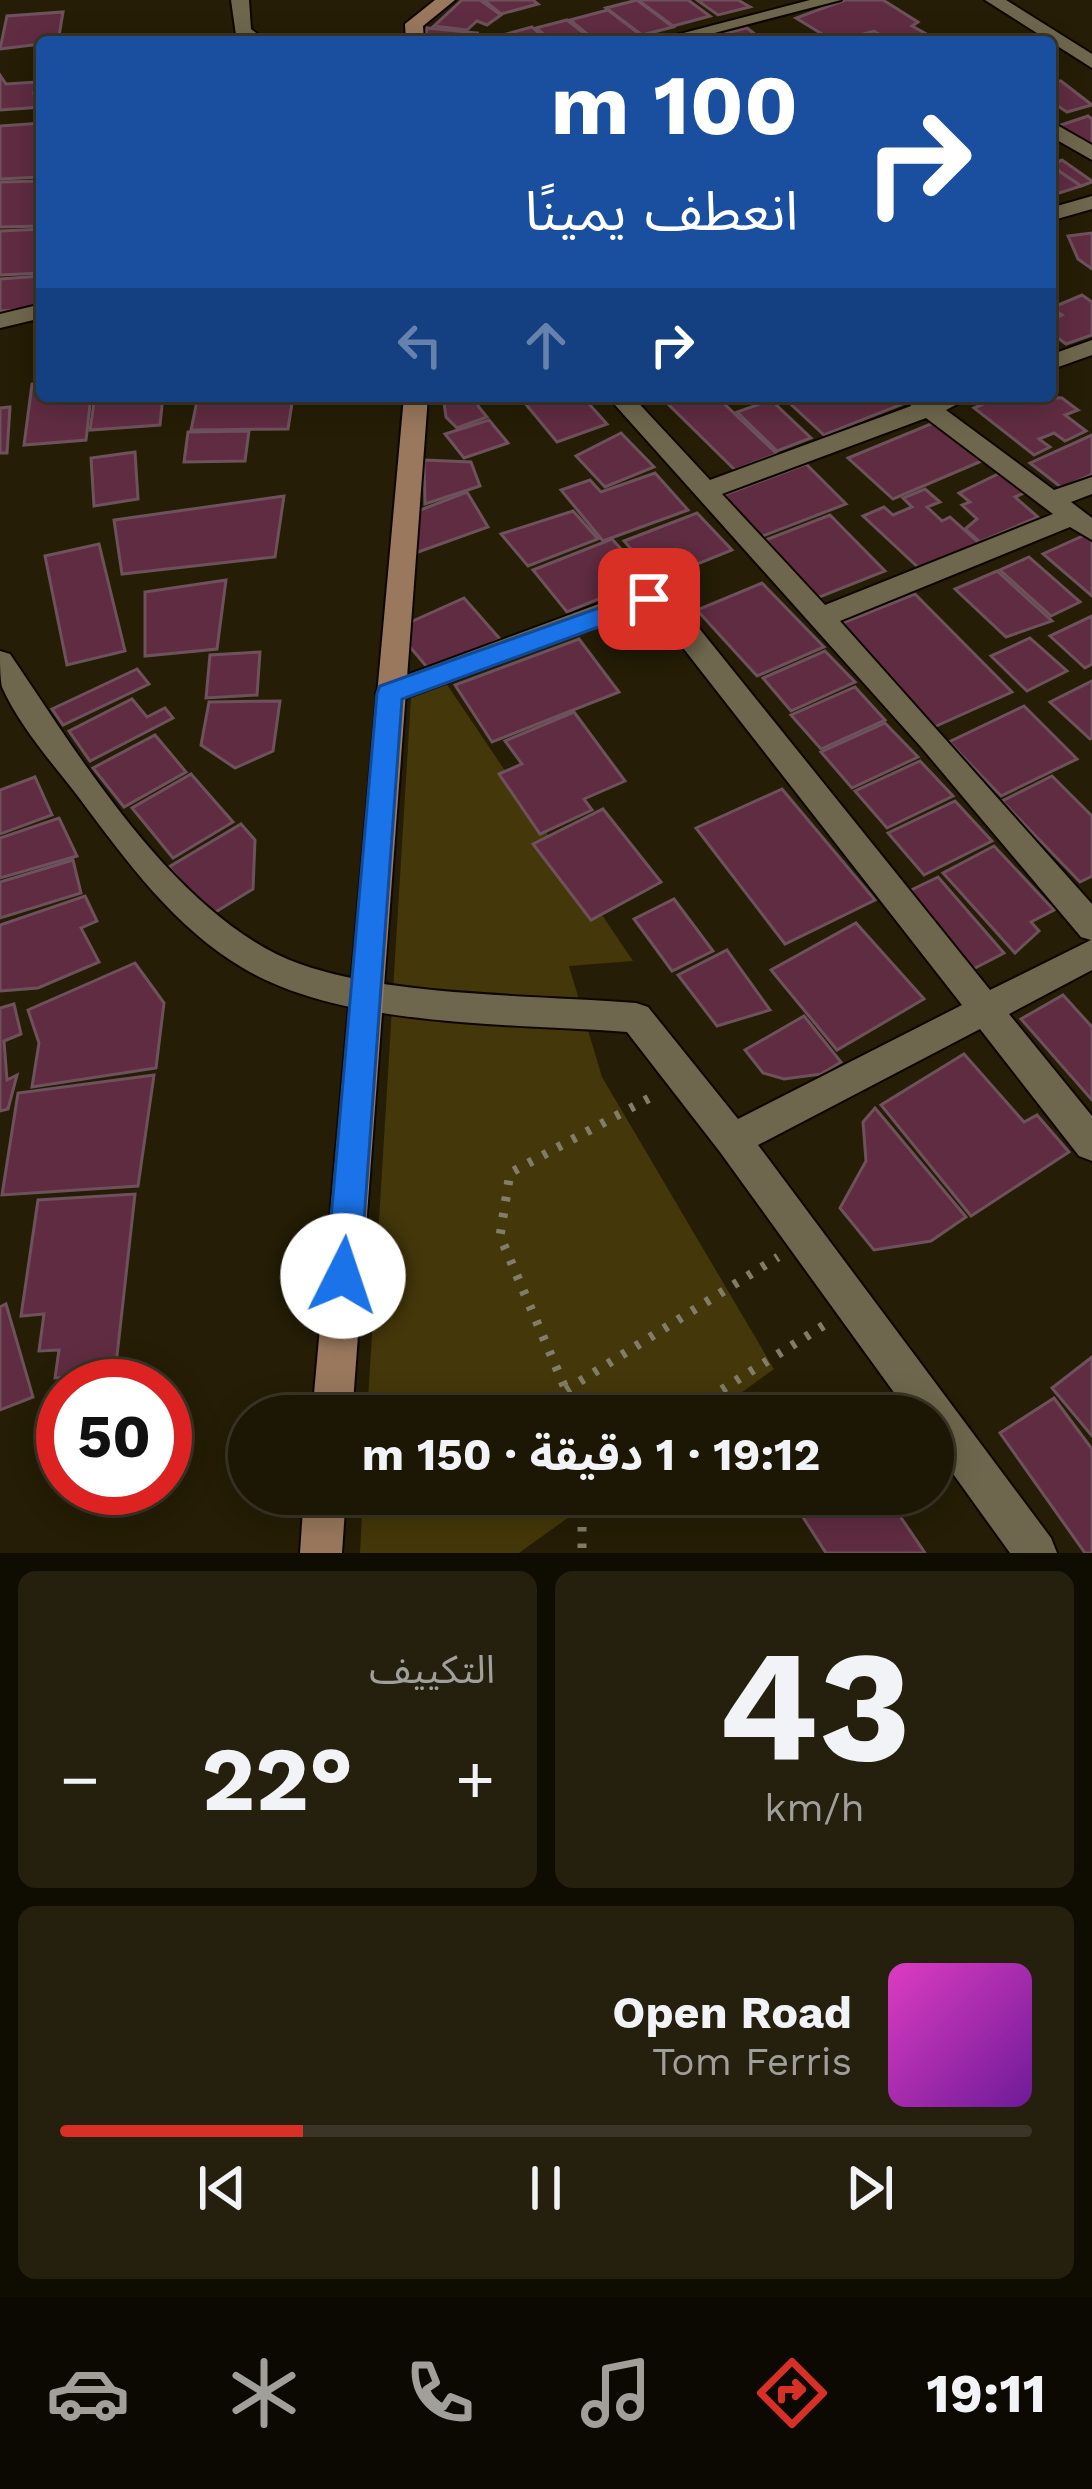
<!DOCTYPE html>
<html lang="ar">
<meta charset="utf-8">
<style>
:root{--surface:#1c1604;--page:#251f0e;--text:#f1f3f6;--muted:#a09f9a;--line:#3a3526;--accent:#d93025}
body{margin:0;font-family:"Work Sans","Noto Sans Arabic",sans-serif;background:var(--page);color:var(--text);direction:rtl;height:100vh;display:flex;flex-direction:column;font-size:45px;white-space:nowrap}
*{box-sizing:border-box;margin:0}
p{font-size:39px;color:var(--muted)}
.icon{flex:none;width:66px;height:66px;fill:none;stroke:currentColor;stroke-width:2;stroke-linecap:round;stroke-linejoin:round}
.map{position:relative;height:1553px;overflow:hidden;direction:ltr}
.panel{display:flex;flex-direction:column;gap:18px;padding:18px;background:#0f0c02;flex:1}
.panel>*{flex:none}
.top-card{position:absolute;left:36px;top:36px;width:1020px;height:366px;border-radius:12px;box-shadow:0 6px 30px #0003,0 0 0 3px var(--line);direction:rtl;background:#1a4fa0;color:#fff;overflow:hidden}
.speed{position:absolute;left:36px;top:1359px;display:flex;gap:24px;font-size:60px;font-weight:700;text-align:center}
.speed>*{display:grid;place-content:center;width:156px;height:156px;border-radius:50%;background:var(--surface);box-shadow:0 6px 30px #0003,0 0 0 3px var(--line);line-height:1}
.speed .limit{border:18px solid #d22;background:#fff;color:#111}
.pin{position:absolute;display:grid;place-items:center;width:102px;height:102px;color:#fff;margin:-51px;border-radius:24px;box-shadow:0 6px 18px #0006}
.me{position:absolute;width:132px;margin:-66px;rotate:4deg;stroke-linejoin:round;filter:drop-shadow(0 0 9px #0008)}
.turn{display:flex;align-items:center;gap:42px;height:252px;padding:0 60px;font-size:54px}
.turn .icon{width:156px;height:156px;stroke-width:2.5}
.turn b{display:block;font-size:84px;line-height:102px}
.lanes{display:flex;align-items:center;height:114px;padding:0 60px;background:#0003;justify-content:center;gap:60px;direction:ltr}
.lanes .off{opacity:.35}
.big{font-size:90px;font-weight:700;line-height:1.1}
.panel .widget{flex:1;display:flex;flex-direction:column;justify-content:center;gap:18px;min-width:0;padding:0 42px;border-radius:18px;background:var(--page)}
.panel .dial{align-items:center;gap:0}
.dial b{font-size:156px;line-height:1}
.song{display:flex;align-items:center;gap:36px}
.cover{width:144px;height:144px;border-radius:18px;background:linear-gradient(135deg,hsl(310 70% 55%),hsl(280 70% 35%))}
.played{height:12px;border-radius:6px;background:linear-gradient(90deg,var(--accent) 25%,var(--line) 25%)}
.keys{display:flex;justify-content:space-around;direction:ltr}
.heat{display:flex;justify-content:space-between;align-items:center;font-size:66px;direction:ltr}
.panel .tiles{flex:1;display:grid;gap:18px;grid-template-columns:1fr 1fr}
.widget:last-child{grid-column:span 2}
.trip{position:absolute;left:228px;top:1395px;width:726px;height:120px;border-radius:60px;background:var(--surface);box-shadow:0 6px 30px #0003,0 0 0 3px var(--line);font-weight:700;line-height:120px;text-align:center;direction:rtl}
.menu{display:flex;height:192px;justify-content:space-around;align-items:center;background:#0b0902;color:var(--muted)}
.menu .icon{width:84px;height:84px}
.menu .selected{color:var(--accent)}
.menu b{font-size:54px;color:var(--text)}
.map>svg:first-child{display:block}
.green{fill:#443709}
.building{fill:#602c42;stroke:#6d515b;stroke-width:3}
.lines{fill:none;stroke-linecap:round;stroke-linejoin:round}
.street-casing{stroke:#0e0700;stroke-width:4}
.secondary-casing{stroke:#0e0700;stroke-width:4}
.path{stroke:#837c69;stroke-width:9;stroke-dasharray:4.5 12;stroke-linecap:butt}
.street{fill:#6f674d;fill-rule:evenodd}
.secondary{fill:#99785d;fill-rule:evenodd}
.route{fill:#1a73e8;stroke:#114b97;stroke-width:3}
</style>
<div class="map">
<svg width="1092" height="1553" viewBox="0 0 1092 1553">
<rect width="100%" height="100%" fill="#251d05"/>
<g class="green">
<path d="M446,683L633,961L569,966L602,1077L774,1369L709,1416H367L411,697Z"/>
<path d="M363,1494H601L519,1553H360Z"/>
</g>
<g class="building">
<path d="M462,0H480L501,15L487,25L477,21L467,30L434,26Z"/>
<path d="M484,0H533L538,4L501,14Z"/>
<path d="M637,0L673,27L642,35L606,8Z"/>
<path d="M638,0H688L710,16L673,26Z"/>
<path d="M697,0H738L750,7L718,15Z"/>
<path d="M845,0H883L918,22L912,26L941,42H893L874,31L835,42L796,18Z"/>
<path d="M608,10L642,36L597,42L570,20Z"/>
<path d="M63,12L58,42L0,49L7,16Z"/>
<path d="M567,20L595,42H553L536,28Z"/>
<path d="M532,27L549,42H501L495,37Z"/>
<path d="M427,28L477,33L472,42H424Z"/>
<path d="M747,28L765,42H716L710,37Z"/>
<path d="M0,75L6,84L36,82L34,93H42V107L0,110Z"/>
<path d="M1050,81H1061L1092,105L1067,112L1050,101Z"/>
<path d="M1088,116L1092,119V151L1055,127Z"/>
<path d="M42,123V177L0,179V126Z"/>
<path d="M1062,160L1092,181V182L1081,186L1050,165Z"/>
<path d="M1050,165L1081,186L1050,196Z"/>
<path d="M42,181V226L0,227V182Z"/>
<path d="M42,229V273L0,275V231Z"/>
<path d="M1092,233V269L1078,259L1068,236Z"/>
<path d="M42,276L34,309L0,311V279Z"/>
<path d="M1082,295L1092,302V335L1066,344L1050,332V320L1062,315L1051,308Z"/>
<path d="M42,383V396H91L86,440L24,445L32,384Z"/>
<path d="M95,396H163L160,425L90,430Z"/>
<path d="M443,396H481L478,406L487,417L457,428L446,417Z"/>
<path d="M543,396H582L607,424L557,442L524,402Z"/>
<path d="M678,396H716L777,454L735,470L665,401Z"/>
<path d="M782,396H904L910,401L824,435Z"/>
<path d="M1002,396L1062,398L1078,410L1065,415L1086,431L1065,441L1054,433L1039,439L1050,447L1034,455L974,408Z"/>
<path d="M223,397H293L288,429L191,430L197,401H225Z"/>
<path d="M771,400L811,438L777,451L737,412Z"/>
<path d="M10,407L7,453H0V408Z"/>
<path d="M489,420L508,443L464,458L445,434Z"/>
<path d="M938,421L984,460L893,499L848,458Z"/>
<path d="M249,431L245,461L184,462L188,432Z"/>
<path d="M621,433L654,467L605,487L576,456Z"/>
<path d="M1092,435V474L1062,488L1030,463Z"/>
<path d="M135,452L138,499L94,506L91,458Z"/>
<path d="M424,460L471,462L480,486L425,504Z"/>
<path d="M806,464L846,504L760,537L721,496Z"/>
<path d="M1002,472L1026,492L1015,497L1038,517L980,542L965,529L977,519L962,505L970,502L959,493Z"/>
<path d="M655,473L688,510L603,541L561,490L590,480L601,492Z"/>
<path d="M925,489L940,502L927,507L942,521L950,517L981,545L922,571L863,516L884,507L893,515L912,507L903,498Z"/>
<path d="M467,492L488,527L407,556L410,514Z"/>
<path d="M284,496L275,557L122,574L114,520Z"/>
<path d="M573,511L598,539L528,566L501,534Z"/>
<path d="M697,513L732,550L658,580L624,541Z"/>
<path d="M830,515L885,571L817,598L763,541Z"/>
<path d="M1085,535L1092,541V596L1043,554Z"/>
<path d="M612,539L648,579L567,612L533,570Z"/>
<path d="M99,544L125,651L67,665L45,556Z"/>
<path d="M1029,557L1080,602L1051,616L1000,570Z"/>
<path d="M997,571L1052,621L1006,637L955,589Z"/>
<path d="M226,580L217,649L145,656V592Z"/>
<path d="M762,583L824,647L757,676L697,610Z"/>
<path d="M915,594L1012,692L934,727L840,624Z"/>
<path d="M464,598L500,639L431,672L395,629Z"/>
<path d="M1092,616V664L1085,668L1050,636Z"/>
<path d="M1030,638L1067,671L1027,691L991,656Z"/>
<path d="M579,639L619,692L492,742L455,685Z"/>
<path d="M825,651L855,682L791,711L763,678Z"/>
<path d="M260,652L257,695L206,698L210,655Z"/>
<path d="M137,669L149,684L63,725L52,709Z"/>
<path d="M1092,681V738L1090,739L1050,702Z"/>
<path d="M855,687L885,720L821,749L791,715Z"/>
<path d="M132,699L147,717L165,708L173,718L90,761L69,731Z"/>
<path d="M280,701L273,751L235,768L201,745L209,702Z"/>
<path d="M1024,706L1077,759L1001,796L949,742Z"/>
<path d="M574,712L625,781L584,799L592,810L540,834L499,774L522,764L505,741Z"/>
<path d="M885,723L918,757L852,788L821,752Z"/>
<path d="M155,735L186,772L124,807L93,768Z"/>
<path d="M920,761L953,796L887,828L855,791Z"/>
<path d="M191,774L233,822L173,858L132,808Z"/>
<path d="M1052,776L1092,816V876L1080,882L1002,801Z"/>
<path d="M35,777L52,815L0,834V790Z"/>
<path d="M782,789L875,900L785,944L696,828Z"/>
<path d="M955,801L992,841L924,875L888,833Z"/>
<path d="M603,809L661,882L591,920L533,844Z"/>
<path d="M59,818L77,856L0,878V838Z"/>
<path d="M241,824L255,840L253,889L209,916L169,867Z"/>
<path d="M994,846L1054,910L1031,922L1039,931L1015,953L943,873Z"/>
<path d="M73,860L81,893L0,918V882Z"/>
<path d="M938,877L1004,953L969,971L903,894Z"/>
<path d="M85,896L97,921L81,928L99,962L38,988L0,991V925Z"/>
<path d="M674,899L713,951L672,971L634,919Z"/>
<path d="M856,923L924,999L837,1050L771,970Z"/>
<path d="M727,950L770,1010L717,1026L678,975Z"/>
<path d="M135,963L164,1003L156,1068L32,1087L39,1043L28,1010Z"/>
<path d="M1063,995L1092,1027V1100L1021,1019Z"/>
<path d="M14,1004L21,1034L4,1041L7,1080L17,1075L8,1109L0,1111V1008Z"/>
<path d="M804,1016L841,1062L821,1074L784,1079L763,1073L745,1050Z"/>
<path d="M964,1054L1024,1122L1037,1115L1069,1152L971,1216L881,1105Z"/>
<path d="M154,1075L138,1186L2,1195L18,1093Z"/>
<path d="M875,1108L966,1217L931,1241L874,1250L840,1208L866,1161L863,1122Z"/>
<path d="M135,1194L115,1374L55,1378L59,1350L39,1351L44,1314L21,1316L38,1200Z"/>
<path d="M6,1304L33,1397L0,1410V1307Z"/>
<path d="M1092,1357V1436L1052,1388Z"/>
<path d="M1054,1398L1092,1449V1553H1085L1000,1433Z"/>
<path d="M794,1494H885L925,1553H826L790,1497Z"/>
</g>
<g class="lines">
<g class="street-casing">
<g id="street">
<path d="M231,0H249L251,29L268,42H247L236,35Z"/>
<path d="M810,0H841L680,42H649Z"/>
<path d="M985,0H1006L1092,54V68Z"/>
<path d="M1050,121L1092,145V160L1050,136Z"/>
<path d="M1092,196V209L1050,221V208Z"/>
<path d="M42,304V318L0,328V314Z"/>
<path d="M1092,340V355L1050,370V355Z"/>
<path d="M607,396H632L710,480L911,406L910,396H973L946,410L1054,490L1092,477V494L1071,502L1092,518V540L1070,527L840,621L1092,904V970L1009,1014L1092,1116V1161L1079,1156L980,1029L758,1145L1051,1538L1057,1553H1010L933,1446V1416H911L720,1152L627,1032C511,1023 344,1028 243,968C176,929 126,861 80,799C54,765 19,726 2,687C0,677 0,662 0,651L10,654C80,757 178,920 300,964C392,997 536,995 636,1003L648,1007L738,1119L962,1005L655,612L642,609L390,704L380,701L376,693L380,685L631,592L641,589L674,597L990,990L1091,940L1081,937L921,747ZM926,418L1053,514L825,605L722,494Z"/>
</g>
</g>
<g class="secondary-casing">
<g id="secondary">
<path d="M435,0H455L423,26L424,42H406L405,24Z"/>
<path d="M404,396H428L352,1416H312Z"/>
<path d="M304,1494H346L342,1553H300Z"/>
</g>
</g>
<g class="path">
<path d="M566,1390L778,1257"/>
<path d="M577,1416L500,1236L510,1173L655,1095"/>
<path d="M680,1416L826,1324"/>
<path d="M582,1494V1553"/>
</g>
<use href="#street" class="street"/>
<use href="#secondary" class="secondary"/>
</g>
<path class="route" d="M649,590L662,599L658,605L402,699L360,1276L355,1288L343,1293L331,1288L326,1276L377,693L380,686Z"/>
</svg>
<div class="speed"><div class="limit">50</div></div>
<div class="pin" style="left:649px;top:599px;background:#d93025"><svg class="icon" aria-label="arrive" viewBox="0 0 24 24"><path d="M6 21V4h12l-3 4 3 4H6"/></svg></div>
<svg class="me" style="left:343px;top:1276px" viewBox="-20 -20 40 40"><circle r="19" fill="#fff"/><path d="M0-13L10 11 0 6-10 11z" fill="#1a73e8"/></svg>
<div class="trip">19:12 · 1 دقيقة · 150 m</div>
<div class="top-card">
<div class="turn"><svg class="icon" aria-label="right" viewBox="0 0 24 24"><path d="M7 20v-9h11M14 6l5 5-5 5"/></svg><div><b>100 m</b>انعطف يمينًا</div></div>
<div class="lanes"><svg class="icon off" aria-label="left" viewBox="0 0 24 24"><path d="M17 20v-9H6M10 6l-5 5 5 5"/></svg><svg class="icon off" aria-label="ahead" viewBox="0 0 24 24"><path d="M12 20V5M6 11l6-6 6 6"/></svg><svg class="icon" aria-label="right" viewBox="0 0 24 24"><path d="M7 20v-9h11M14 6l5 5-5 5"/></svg></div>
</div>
</div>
<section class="panel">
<div class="tiles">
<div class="widget dial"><b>43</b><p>km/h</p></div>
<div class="widget"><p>التكييف</p>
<div class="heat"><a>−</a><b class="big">22°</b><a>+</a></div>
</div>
<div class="widget">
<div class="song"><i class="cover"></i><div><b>Open Road</b><p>Tom Ferris</p></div></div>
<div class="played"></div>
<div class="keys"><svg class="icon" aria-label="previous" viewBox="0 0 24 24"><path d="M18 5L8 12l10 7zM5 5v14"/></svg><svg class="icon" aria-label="pause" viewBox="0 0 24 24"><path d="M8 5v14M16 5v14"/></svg><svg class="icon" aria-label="next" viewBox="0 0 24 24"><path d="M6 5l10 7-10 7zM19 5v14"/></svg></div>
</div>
</div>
</section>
<nav class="menu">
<b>19:11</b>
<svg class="icon selected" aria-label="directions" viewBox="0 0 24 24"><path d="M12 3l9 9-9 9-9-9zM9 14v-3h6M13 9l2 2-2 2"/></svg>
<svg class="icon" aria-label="music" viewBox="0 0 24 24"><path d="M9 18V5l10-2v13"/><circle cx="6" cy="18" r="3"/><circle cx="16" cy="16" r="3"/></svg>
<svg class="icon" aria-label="phone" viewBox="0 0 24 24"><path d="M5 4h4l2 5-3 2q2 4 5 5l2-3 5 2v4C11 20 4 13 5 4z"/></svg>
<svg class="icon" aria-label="climate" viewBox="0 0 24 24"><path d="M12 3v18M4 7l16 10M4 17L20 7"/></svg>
<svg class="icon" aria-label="car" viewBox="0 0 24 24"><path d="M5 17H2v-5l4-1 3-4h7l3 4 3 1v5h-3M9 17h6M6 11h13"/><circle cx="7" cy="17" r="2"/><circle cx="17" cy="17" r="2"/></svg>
</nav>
